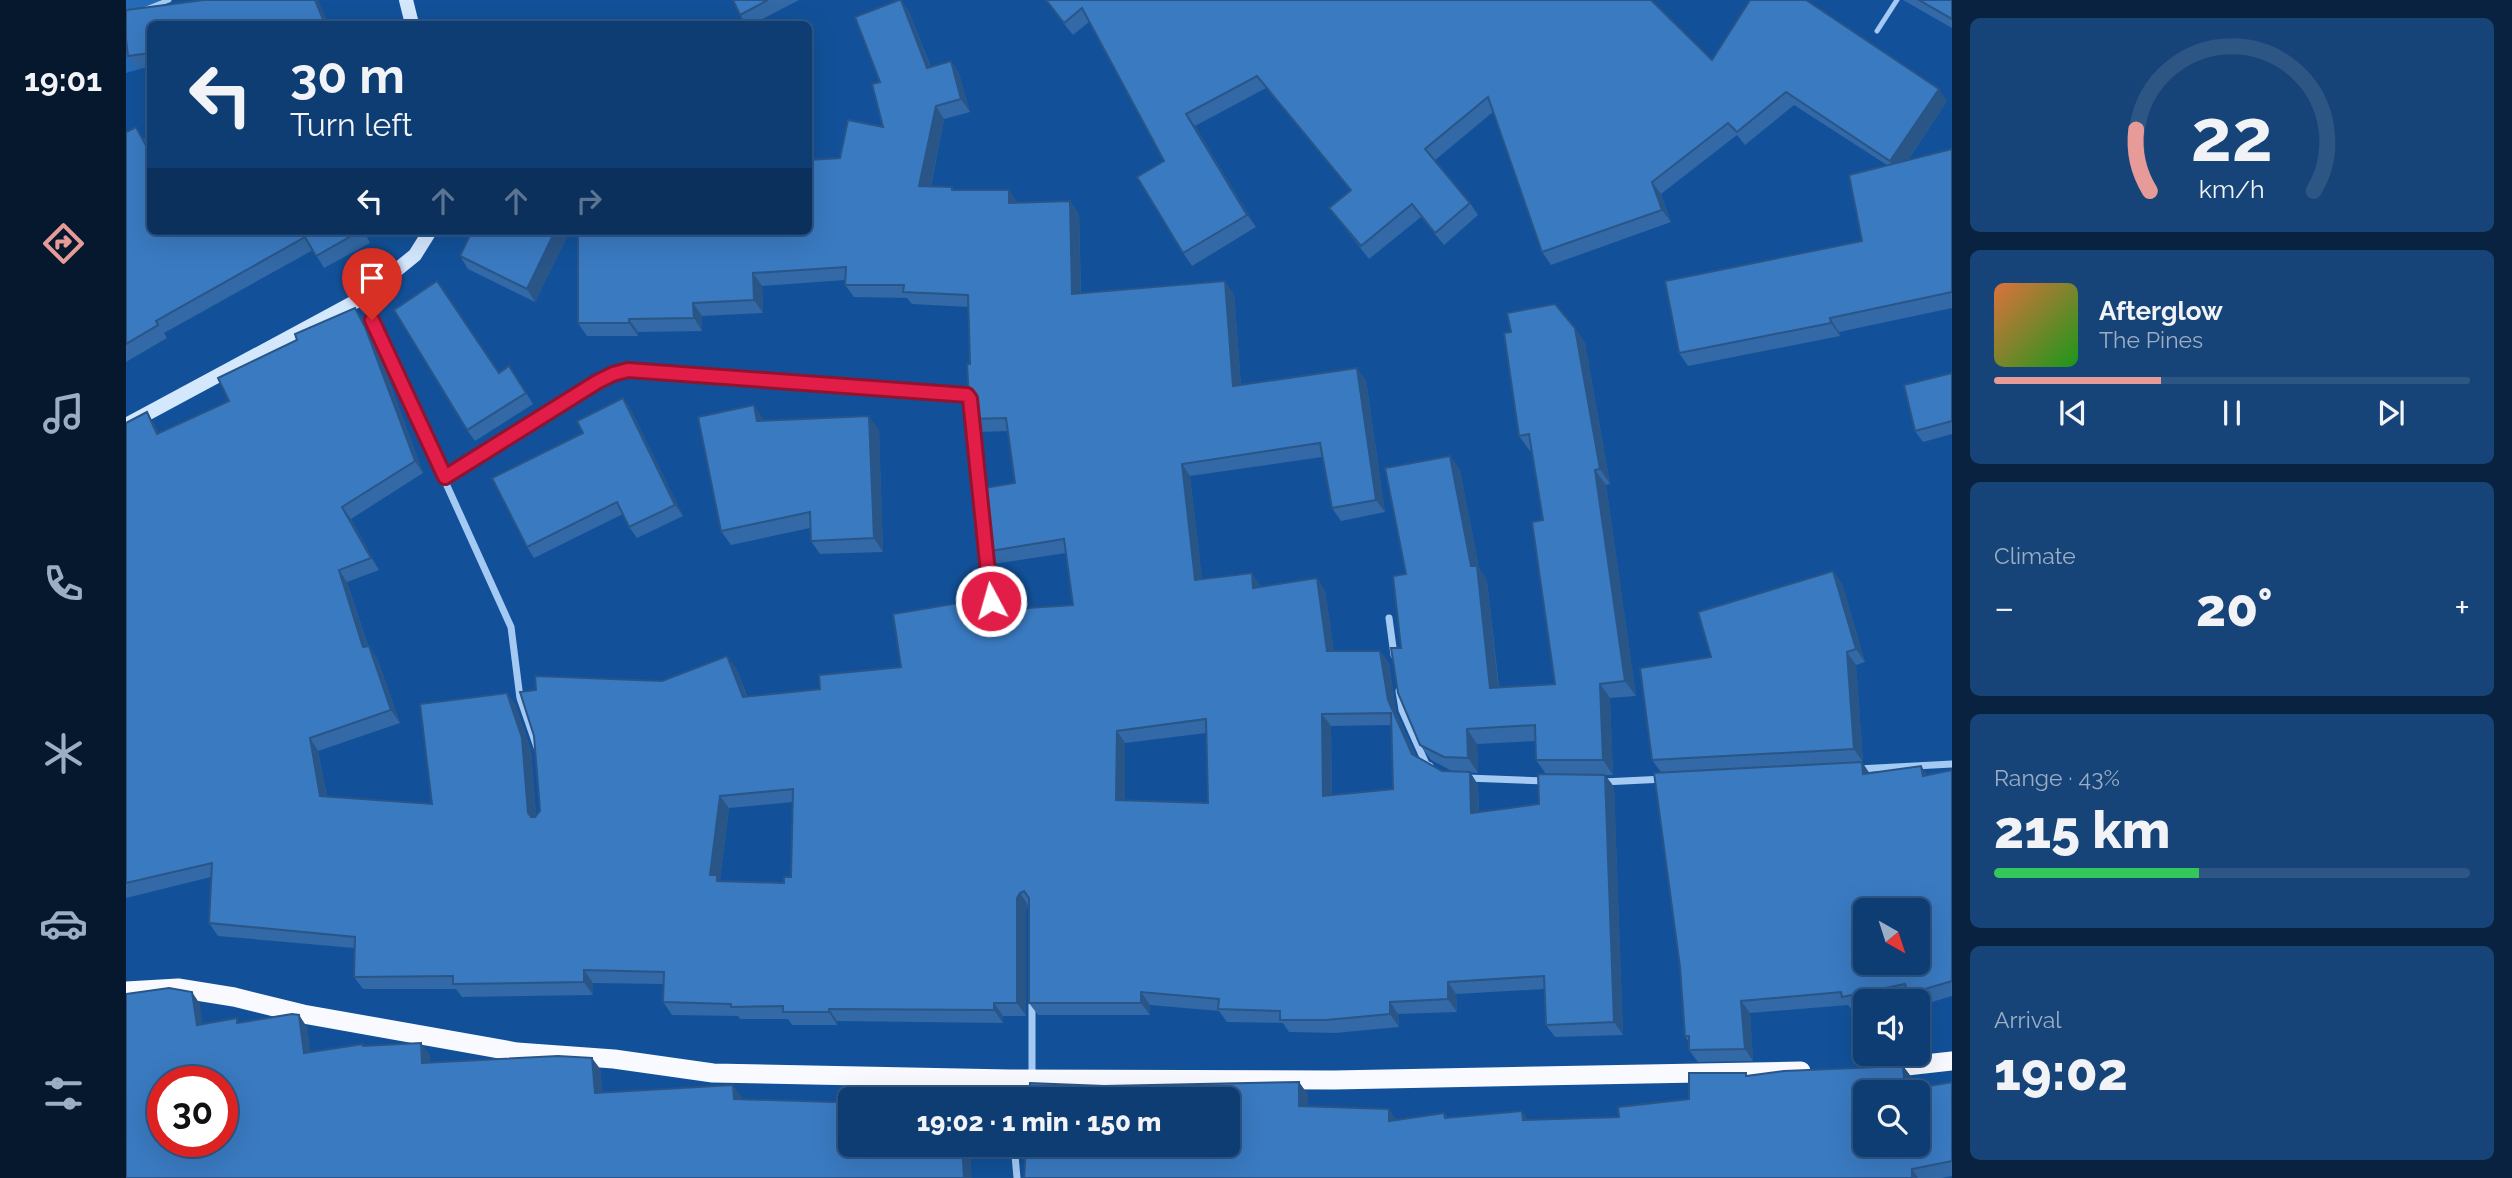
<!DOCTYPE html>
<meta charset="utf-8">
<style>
:root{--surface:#0e3d73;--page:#174478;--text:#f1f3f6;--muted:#9baec4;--line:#2e5685;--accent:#e69b98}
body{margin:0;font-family:Raleway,sans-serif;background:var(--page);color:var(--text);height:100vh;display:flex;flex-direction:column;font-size:26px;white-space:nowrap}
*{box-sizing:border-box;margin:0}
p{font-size:23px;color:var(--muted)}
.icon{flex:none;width:38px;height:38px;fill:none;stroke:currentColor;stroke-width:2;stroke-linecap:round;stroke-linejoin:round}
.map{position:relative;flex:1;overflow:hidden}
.panel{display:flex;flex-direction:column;gap:18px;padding:18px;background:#08223f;width:560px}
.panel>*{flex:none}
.guide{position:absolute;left:21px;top:21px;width:665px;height:214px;border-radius:10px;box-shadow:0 7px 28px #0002,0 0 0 2px var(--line);background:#0e3d73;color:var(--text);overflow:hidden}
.needle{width:46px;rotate:141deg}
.buttons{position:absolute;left:1727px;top:898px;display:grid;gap:14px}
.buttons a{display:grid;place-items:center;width:77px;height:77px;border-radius:10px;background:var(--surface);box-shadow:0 7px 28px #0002,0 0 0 2px var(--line);font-size:35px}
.speed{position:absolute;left:21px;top:1066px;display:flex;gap:14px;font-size:35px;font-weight:700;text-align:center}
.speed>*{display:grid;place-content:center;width:91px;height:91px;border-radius:50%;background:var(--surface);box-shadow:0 7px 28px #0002,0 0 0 2px var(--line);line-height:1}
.speed .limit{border:10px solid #d22;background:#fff;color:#111}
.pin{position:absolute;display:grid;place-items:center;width:60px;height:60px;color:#fff;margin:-72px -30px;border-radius:50% 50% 50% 0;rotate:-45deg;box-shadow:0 0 7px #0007}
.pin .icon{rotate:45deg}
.me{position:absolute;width:77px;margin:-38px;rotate:354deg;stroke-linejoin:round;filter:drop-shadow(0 0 5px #0008)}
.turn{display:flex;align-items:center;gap:24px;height:147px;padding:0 28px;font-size:32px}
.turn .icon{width:91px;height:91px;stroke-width:2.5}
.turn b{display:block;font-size:49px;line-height:60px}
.lanes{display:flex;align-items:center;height:66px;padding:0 28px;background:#0003;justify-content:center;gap:35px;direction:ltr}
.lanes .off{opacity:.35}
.big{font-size:52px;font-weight:800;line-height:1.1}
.panel .widget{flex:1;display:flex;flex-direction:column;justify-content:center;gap:10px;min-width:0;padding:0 24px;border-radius:10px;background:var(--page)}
.panel .dial{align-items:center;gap:0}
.dial svg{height:182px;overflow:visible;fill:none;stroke:var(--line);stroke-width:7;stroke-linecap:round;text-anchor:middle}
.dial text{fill:var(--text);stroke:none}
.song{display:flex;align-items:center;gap:21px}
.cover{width:84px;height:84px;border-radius:10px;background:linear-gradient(135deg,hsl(20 70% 55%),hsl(120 70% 35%))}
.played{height:7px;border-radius:4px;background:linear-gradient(90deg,var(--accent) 35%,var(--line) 35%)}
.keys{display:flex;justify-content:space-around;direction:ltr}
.heat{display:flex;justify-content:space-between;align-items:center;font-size:38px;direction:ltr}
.charge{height:10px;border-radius:5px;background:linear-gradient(90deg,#34c759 43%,var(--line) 0)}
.trip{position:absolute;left:712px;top:1087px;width:402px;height:70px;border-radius:10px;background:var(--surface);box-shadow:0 7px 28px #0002,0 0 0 2px var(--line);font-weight:800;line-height:70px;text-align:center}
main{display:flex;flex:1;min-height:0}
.dock{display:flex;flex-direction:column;width:126px;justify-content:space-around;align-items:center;background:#06182e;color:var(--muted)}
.dock .icon{width:49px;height:49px}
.dock .on{color:var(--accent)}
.dock b{font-size:32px;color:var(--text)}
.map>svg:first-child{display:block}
.green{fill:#246bb8}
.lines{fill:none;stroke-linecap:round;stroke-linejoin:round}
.service{stroke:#a4caf4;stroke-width:5}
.minor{stroke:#a4caf4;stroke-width:7}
.secondary{stroke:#d3e7fd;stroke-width:14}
.trunk{stroke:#f8faff;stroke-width:19}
.wall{fill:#3269a6;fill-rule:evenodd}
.shaded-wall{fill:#295587}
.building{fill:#3a7ac1;stroke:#295587;stroke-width:2;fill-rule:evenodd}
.route-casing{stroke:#92132f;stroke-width:18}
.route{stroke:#e11d48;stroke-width:12}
</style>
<main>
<nav class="dock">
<b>19:01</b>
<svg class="icon on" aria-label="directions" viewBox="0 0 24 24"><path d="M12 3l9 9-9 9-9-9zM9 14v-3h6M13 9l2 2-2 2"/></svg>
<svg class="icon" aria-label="music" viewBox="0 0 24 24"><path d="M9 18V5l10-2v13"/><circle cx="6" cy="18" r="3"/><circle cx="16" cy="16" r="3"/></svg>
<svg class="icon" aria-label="phone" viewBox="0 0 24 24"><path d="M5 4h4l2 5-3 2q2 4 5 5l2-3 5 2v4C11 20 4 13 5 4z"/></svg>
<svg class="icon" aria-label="climate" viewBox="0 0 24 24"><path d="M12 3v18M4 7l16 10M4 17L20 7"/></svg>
<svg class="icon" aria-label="car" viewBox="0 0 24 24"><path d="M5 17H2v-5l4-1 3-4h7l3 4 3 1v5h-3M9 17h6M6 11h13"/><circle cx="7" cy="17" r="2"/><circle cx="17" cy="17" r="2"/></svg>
<svg class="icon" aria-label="filters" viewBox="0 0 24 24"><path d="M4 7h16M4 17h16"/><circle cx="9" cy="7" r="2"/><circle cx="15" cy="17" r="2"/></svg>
</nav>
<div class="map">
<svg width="1826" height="1178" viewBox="0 0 1826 1178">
<rect width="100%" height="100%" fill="#125199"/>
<path class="green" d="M0,0H34L38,19L6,23L21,67L0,73Z"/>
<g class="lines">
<g class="service">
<path d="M20,9L43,0"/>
<path d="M1751,31L1771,0"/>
</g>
<g class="minor">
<path d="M236,298L385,627L394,698L412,750"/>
<path d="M319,477L471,382L487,374L502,370L840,395L843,399L854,496"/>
<path d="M859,546L865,601"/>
<path d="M1263,618L1268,655"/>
<path d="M1273,691L1276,710L1300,764L1304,766"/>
<path d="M1732,769L1826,764"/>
<path d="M1341,778L1420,781"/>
<path d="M1477,782L1539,779"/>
<path d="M906,999V1078"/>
<path d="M883,1080L885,1099"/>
<path d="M888,1144L891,1178"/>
</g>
<g class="secondary">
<path d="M280,0L286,24"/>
<path d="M0,425L236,298L289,255L304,231"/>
</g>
<g class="trunk">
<path d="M0,991L52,988L108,997L177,1014L391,1052L488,1059L587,1073L883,1079L1208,1080L1675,1071"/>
<path d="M1754,1069L1826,1061"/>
</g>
</g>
<g class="wall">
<path d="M78,0H192L202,24H24V67L10,68L2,56L0,39V10Z"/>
<path d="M607,0H673L627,24H620L614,15Z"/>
<path d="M775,0L783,12L805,67L825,61L833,74L844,112L818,119L805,186L826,187L828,190L892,203L944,201L953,214L955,293L1108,294L1115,385L1240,380L1259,512L1215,521L1206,508L1196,457L1064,476L1076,579L1134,585L1135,587L1191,578L1199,591L1208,651H1254L1263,663L1270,712L1290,756L1316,771L1328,772L1305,760L1294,745L1275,648L1280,574L1324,456L1334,470L1353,568L1361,581L1373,687L1429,684L1417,520L1405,451H1404L1393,436L1449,328L1459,343L1484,484L1480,485L1510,696L1484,698L1487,775H1479L1488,787L1497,1035L1429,1037L1420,1025L1419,989L1330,994L1331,1012L1272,1014L1273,1027L1209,1033L1163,1032L1157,1023L1101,1022L1093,1011L1024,1005V1015H912L903,1003V905L900,910V1016H877V1023L711,1021V1025H666L662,1019H614L612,1016L546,1015L537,1002V984L467,983V995L336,997L330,989H237L228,977V948L92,936L83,923L85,877L0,898V423L21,412L33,433L103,401L238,320L248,340L297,473L225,519L253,570L221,582L242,646L251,658L274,723L192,751L201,797L306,804L381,693L390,706L405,750L410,816L536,681L610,668L621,696L694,689L775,667L877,609L947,605L940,553L867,564L858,552L889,483L882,431L853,432L844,419L843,307L786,304L781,298L728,297L719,285V280L636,286L637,313L576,316V331L512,332V336H461L452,323L714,158L757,127L754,82ZM1265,725L1267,789L1206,795L1205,726ZM1080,733L1082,803L999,800V743ZM1409,741L1410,760L1420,774L1413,804L1353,812L1352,785L1344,772H1342L1352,773L1351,744ZM667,802L665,877L658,883L596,882L594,879L603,808Z"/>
<path d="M919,0H1525L1586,60L1821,101L1782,160L1826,149V308L1713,332L1714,336L1562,366L1553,353L1736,241L1761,165L1668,105L1619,145L1611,135L1535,194L1545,222L1425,265L1416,252L1367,112L1308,161L1344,203L1352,215L1318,245L1295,217L1243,259L1203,208L1224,190L1140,88L1069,126L1130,227L1066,266L1057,253L1038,161L963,22L947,35Z"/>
<path d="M1777,0H1826V28Z"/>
<path d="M0,132L19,139L24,150V231H238L244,243L198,268L187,250L38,333L41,338L0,362Z"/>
<path d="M346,231H444L409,302L342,269L334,256Z"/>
<path d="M383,366L407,404L349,441L341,430L373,373Z"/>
<path d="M1826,373V434L1797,442L1789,431Z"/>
<path d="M497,398L505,410L557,516L511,538L503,527L497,514L408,558L401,547L457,433Z"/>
<path d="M637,419L638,421L753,430L757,552L694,554L685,541L684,528L605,545L595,531Z"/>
<path d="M1707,571L1716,584L1739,662L1730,665L1737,762H1736L1743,773L1795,766L1801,775L1826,770V996L1792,1006V1001H1787L1784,997L1763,1001H1740V1006L1725,1009L1722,1005L1624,1013L1627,1061L1572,1062L1563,1050V1043L1559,1036L1554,967L1535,772L1526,760L1585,657Z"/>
<path d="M1777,1066L1786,1078L1787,1089L1826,1082V1176L1815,1178H898L978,1086L1173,1082L1182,1095V1107L1271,1120L1318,1113L1322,1118L1402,1120L1493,1117L1563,1099L1622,1076Z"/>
</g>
<g class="shaded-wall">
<path d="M189,0H192L202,24H199Z"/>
<path d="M775,0L783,12L810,81L801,68Z"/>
<path d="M825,61L833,74L844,112L835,99Z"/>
<path d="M1813,89L1821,101L1773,173L1764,161Z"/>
<path d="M810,106L818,119L802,198L793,186Z"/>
<path d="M1060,114L1069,126L1130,227L1121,215Z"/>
<path d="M10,127L24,150V153Z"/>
<path d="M1526,182L1535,194L1545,222L1536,210Z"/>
<path d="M883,190L892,203H883Z"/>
<path d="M944,201L953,214L955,307L946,294Z"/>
<path d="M429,231H444L409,302L401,289Z"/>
<path d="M627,273L636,286L637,313L628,300Z"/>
<path d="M1099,281L1108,294L1116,399L1107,386Z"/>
<path d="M567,303L576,316V331L568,318Z"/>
<path d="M229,308L238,320L248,340L297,473L289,461Z"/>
<path d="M1704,318L1713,332L1714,336L1705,323Z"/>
<path d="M503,319L512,332V336L503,323Z"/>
<path d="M1449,328L1459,343L1484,484L1474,469Z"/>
<path d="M1231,368L1240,380L1259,512L1250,500Z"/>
<path d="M497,398L505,410L557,516L549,505Z"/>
<path d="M628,405L637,419L640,435L631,421Z"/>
<path d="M21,412L29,425L40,446L31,434Z"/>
<path d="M743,416L753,430L757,552L748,538Z"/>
<path d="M1324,456L1334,470L1353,568L1361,581L1374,703L1364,688L1345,566Z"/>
<path d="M1056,464L1064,476L1078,592L1069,580Z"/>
<path d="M1469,470L1480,485L1510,696L1499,681Z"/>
<path d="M216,507L225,519L253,570L245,558Z"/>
<path d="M213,570L221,582L246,660L237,647Z"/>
<path d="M1707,571L1716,584L1739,662L1730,649Z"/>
<path d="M1126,573L1134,585L1136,601L1127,588Z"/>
<path d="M1191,578L1199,591L1210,664L1201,651Z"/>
<path d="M868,597L877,610H870Z"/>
<path d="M243,646L251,658L274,723L265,710Z"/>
<path d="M1254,651L1263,663L1270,712L1294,766L1286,754L1262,700Z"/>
<path d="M1721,652L1730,665L1737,762L1728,749Z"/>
<path d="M601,656L610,668L625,709L617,697Z"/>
<path d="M1474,684L1484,698L1487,775L1477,760Z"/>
<path d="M381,693L390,706L405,750L411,825L402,813Z"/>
<path d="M1196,714L1205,726L1206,808L1197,796Z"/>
<path d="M1341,729L1351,744L1352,773L1342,758Z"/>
<path d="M991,731L999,743V812L990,800Z"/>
<path d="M184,738L192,751L203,809L194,796Z"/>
<path d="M1736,762L1744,774H1737Z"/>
<path d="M1795,766L1804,778L1797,776Z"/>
<path d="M1344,772L1352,785L1353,825L1345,813Z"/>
<path d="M1479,775L1488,787L1497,1035L1488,1022Z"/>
<path d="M594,796L603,808L594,879L600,887V894L584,875Z"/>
<path d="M894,893L902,905L900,910V1016L891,1003V898Z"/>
<path d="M458,970L467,983V995L458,982Z"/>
<path d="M1322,982L1330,994L1331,1012L1322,999Z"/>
<path d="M66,992L74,1004L79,1037L71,1025Z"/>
<path d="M1015,992L1024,1005V1015L1015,1003Z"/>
<path d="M1615,1001L1624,1013L1627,1061L1619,1049Z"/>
<path d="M1264,1002L1272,1014L1273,1027L1264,1014Z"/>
<path d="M868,1003L877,1016V1023L868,1010Z"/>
<path d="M703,1009L711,1021V1025L703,1012Z"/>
<path d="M173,1015L181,1027L187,1065L178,1053Z"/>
<path d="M295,1043L304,1055L305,1076L296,1063Z"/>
<path d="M466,1058L475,1070L477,1105L469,1093Z"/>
<path d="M1777,1066L1786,1078L1787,1092L1779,1090Z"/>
<path d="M1173,1082L1182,1095V1119L1173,1106Z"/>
<path d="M607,1085L616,1097V1112L608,1099Z"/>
<path d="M1263,1109L1272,1122L1263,1121Z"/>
<path d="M1396,1111L1405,1124L1397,1120Z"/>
<path d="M836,1144H844L846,1178H838Z"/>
<path d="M1786,1169L1792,1178H1786Z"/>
</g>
<g class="building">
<path d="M78,0H189L199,24H24V53L2,56L0,39V10Z"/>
<path d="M607,0H642L614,15Z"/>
<path d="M773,0H775L801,68L825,61L835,99L810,106L793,186L826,187V190H883V203L944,201L946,294L1099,281L1107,386L1231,368L1250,500L1206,508L1194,443L1056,464L1069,580L1126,573L1127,588L1191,578L1201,651H1254L1262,700L1286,754L1316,771L1344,772L1345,813L1413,804L1412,774L1479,775L1488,1022L1420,1025L1418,976L1322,982V999L1264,1002V1014L1200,1020H1154V1011L1092,1009L1093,999L1015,992V1003H903V898L898,891L894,893L891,898V1003H868V1010L703,1009V1012H657V1006L605,1007V1004L537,1002L538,972L458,970V982L327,984V976L228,977L229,937L83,923L86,863L0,883V423L21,412L31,434L103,401L92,378L171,340L169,334L229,308L239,327L289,461L216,507L245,558L213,570L237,647L243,646L265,710L184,738L194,796L306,804L294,704L381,693L396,738L402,813L405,817H409L414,811L408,736L394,692L410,690L409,676L536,681L601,656L617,697L694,689L693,675L775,667L767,614L868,597L870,610L947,605L938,539L858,552L852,489L889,483L880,418L844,419L841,364H844L842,295L777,292L778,285H719L720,267L627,273L628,300L567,303L568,318L503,319V323H452V231H682V160L714,158L722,120L757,127L746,84L754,82L729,17ZM1265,713L1267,789L1197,796L1196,714ZM1080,719L1082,803L990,800L991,731ZM667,789L665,877H658V883L591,881V875H584L594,796Z"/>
<path d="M920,0H1525L1586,60L1624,0H1680L1813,89L1764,161L1660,92L1611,132L1602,123L1526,182L1536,210L1416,252L1362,97L1299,149L1344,203L1309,233L1286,204L1235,246L1203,208L1225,190L1131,76L1060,114L1121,215L1057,253L1011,177L1038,161L956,8L938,23Z"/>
<path d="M1793,0H1826V19Z"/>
<path d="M10,127L24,153V231H234L190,256L179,237L30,321L32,325L0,344V132Z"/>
<path d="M1826,149V292L1704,318L1705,323L1553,353L1539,281L1736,241L1723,175Z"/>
<path d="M346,231H429L401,289L334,256Z"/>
<path d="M311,281L373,373L383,366L400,393L341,430L268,310Z"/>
<path d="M1429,304L1449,328L1474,469L1469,470L1499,681L1474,684L1477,760H1410L1409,725L1341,729L1342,758L1318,757L1294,745L1272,693L1265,648H1275L1267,576L1280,574L1259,468L1324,456L1345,566H1351L1364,688L1429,684L1406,522L1417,520L1403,434L1393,436L1378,333L1385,332L1381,313Z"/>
<path d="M1826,373V421L1789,431L1778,385Z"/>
<path d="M497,398L549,505L503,527L491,502L401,547L366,478L457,433L451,421Z"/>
<path d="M628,405L631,421L743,416L748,538L685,541L684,512L595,531L572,417Z"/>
<path d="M1707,571L1730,649L1721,652L1728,749L1526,760L1514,668L1585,657L1572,612Z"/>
<path d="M1736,762L1737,774L1795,766L1797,776L1826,770V981L1782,994L1779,984L1716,997L1715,992L1615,1001L1619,1049L1563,1050V1036H1559L1554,967L1528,773ZM1740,910H1792V962H1740Z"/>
<path d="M43,988L66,992L71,1025L111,1018V1023L166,1014L173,1015L178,1053L237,1044V1046L295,1043L296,1063L432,1056L466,1058L469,1093L607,1085L608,1099L708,1102L724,1099V1144H836L838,1178H0V994ZM37,1082H96V1141H37Z"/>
<path d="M1777,1066L1779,1090L1826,1082V1161L1786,1169V1178H898L900,1144H1102V1099H903L904,1083L978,1086L1173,1082V1106L1263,1109V1121L1318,1113L1319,1118L1396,1111L1397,1120L1493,1117L1492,1107L1563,1099V1073H1620V1076L1658,1071ZM1740,1092H1792V1144H1740Z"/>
<path d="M743,1096L744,1099H726Z"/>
</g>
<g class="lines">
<g class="route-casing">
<path id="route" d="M246,320L319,477L471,382L487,374L502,370L841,395L844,399L865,601"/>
</g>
<use href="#route" class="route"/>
</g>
</svg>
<div class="buttons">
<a><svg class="needle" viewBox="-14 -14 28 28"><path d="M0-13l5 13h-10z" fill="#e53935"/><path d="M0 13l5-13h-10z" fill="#9baec4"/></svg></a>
<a><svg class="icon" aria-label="sound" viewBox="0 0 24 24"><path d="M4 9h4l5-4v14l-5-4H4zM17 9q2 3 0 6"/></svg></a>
<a><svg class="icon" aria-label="search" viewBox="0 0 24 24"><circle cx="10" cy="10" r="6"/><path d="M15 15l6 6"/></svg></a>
</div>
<div class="speed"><div class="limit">30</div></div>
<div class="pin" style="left:246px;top:320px;background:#d93025"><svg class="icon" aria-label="arrive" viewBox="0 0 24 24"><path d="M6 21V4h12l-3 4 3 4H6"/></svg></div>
<svg class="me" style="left:865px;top:601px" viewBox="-20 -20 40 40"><circle r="17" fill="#e11d48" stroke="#fff" stroke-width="3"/><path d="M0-11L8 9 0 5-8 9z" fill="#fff"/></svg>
<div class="trip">19:02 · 1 min · 150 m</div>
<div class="guide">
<div class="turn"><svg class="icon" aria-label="left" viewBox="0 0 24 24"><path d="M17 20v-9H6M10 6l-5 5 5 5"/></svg><div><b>30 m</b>Turn left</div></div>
<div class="lanes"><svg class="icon" aria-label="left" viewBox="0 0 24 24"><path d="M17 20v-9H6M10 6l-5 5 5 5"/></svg><svg class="icon off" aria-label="ahead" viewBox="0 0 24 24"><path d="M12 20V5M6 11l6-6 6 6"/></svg><svg class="icon off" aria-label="ahead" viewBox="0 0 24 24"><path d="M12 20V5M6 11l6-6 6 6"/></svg><svg class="icon off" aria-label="right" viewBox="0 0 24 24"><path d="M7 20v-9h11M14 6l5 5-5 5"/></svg></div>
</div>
</div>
<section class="panel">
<div class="widget dial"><svg viewBox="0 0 100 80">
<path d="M14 69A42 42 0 1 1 86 69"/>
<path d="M14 69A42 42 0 0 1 8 42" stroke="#e69b98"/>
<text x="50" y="56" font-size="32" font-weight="700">22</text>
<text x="50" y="72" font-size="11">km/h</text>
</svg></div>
<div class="widget">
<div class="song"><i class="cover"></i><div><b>Afterglow</b><p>The Pines</p></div></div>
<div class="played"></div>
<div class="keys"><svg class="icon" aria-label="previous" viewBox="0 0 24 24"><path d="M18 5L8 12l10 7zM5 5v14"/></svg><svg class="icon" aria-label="pause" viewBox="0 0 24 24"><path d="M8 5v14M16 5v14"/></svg><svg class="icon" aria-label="next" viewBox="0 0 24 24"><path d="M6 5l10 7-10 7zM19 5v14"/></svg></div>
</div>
<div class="widget"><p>Climate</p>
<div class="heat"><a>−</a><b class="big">20°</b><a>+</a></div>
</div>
<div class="widget"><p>Range · 43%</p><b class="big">215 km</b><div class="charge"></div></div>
<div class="widget"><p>Arrival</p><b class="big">19:02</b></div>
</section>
</main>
